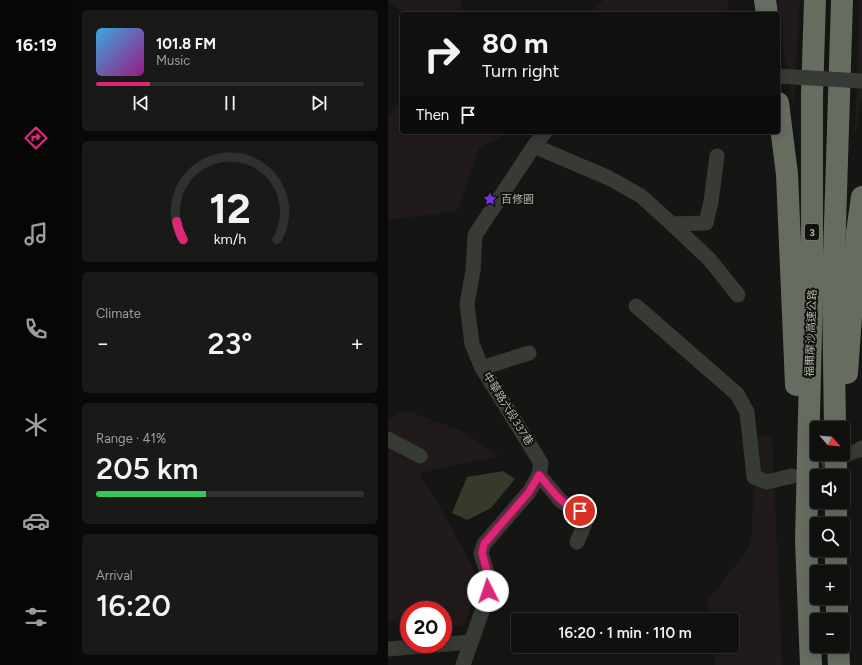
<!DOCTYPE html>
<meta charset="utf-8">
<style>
:root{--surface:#10100f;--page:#191918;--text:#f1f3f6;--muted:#9c9d9e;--line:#30302f;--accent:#db2777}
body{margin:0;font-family:Figtree,"Noto Sans TC",sans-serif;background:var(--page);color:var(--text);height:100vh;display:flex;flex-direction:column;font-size:15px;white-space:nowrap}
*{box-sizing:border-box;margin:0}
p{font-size:13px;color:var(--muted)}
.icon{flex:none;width:22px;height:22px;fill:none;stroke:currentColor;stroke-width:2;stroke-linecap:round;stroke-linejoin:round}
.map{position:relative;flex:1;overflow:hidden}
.panel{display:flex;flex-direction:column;gap:10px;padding:10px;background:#090908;width:316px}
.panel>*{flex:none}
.top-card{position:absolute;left:12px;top:12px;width:380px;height:122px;border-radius:4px;box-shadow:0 2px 10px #0003,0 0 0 1px var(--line);background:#10100f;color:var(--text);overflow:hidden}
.needle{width:26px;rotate:117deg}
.buttons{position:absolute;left:422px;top:421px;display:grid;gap:8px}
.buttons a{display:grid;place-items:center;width:40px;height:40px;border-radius:4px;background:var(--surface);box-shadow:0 2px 10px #0003,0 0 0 1px var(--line);font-size:20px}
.speed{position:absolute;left:12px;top:601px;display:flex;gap:8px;font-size:20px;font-weight:700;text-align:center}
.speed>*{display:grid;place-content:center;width:52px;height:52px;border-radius:50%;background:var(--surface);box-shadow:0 2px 10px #0003,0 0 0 1px var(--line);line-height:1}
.speed .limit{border:6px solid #d22;background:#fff;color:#111}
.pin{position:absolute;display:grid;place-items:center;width:34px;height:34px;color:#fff;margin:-17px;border:2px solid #fff;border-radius:50%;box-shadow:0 1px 4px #0007}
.me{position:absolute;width:44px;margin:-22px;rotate:356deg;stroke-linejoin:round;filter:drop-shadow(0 0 3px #0008)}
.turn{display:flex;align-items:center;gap:14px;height:84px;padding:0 16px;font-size:18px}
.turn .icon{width:52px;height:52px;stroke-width:2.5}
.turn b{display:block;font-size:28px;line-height:34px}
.then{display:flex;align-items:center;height:38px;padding:0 16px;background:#0003;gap:8px;font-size:15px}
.big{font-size:30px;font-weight:600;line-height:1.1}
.panel .tile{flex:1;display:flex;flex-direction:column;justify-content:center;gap:6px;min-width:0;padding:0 14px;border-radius:6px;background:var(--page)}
.panel .dial{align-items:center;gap:0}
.dial svg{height:104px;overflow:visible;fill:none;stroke:var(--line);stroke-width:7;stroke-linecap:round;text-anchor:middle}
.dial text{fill:var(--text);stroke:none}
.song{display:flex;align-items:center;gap:12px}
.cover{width:48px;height:48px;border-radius:6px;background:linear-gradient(135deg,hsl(200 70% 55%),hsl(310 70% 35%))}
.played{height:4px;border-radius:2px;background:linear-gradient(90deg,var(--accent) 20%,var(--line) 20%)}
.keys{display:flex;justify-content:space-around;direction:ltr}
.heat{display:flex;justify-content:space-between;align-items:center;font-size:22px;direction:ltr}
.charge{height:6px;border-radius:3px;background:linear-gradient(90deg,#34c759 41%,var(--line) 0)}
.trip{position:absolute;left:123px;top:613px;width:228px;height:40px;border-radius:4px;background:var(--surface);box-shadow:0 2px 10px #0003,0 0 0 1px var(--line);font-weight:600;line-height:40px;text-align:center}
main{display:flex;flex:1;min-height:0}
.menu{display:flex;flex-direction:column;width:72px;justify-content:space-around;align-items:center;background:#060606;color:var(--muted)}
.menu .icon{width:28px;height:28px}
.menu .current{color:var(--accent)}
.menu b{font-size:18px;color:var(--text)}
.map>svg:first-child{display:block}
.green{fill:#211a1b}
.water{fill:#38392a}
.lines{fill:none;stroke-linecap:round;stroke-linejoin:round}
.minor-tunnel{stroke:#343631;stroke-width:15;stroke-dasharray:15 8;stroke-linecap:butt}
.minor{stroke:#383b35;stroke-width:15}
.highway{stroke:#676c61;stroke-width:22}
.minor-bridge{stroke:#383b35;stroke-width:15}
.route-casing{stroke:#8e194d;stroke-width:10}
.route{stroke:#db2777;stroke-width:7}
.labels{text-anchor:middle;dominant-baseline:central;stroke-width:4;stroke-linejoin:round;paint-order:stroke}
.shield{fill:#10110f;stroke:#808479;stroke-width:1}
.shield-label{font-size:10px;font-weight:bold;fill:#b0b6a6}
.poi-label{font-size:11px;fill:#b0b6a6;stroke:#10110f;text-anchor:start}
.street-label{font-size:11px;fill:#b0b6a6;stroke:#10110f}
</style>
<main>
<nav class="menu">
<b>16:19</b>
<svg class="icon current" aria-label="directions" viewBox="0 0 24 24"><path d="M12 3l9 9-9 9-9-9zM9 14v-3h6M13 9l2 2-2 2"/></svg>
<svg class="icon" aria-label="music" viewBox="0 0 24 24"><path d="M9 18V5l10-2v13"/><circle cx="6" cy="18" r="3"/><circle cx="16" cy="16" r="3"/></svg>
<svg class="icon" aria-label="phone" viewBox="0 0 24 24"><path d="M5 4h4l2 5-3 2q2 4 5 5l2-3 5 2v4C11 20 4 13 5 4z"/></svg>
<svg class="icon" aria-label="climate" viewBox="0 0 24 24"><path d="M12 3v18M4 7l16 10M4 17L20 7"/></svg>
<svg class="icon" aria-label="car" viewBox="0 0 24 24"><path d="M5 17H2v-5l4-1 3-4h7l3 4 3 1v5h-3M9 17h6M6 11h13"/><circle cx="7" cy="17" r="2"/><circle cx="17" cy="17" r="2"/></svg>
<svg class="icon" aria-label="filters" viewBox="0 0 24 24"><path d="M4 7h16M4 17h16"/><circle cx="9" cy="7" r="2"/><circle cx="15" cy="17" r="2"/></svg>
</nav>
<section class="panel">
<div class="tile">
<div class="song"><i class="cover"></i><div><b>101.8 FM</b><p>Music</p></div></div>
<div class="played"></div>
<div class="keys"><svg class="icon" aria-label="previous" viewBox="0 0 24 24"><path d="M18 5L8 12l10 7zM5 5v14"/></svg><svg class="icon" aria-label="pause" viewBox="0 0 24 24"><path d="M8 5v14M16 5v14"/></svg><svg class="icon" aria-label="next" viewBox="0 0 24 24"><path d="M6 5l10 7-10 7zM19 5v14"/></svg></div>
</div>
<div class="tile dial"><svg viewBox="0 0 100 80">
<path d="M14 69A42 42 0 1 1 86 69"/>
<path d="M14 69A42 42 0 0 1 9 55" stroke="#db2777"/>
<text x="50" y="56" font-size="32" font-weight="700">12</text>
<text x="50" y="72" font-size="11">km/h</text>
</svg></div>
<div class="tile"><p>Climate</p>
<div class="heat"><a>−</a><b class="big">23°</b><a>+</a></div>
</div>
<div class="tile"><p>Range · 41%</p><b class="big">205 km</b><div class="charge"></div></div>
<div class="tile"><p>Arrival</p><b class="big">16:20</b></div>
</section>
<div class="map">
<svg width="474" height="665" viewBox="0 0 474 665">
<rect width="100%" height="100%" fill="#151614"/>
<g class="green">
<path d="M0,0H73L75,14H18L0,2Z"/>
<path d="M217,0H341L339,14H198Z"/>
<path d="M390,0H412L406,108L393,35Z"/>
<path d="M472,0H474V97L467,133Z"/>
<path d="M14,98V132H125L91,148L69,211L0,220V118Z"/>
<path d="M16,410L74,431L112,456L31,473L56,514L93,583L75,626L55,625V610H21V622L0,621V421Z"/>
<path d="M384,435L394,665H327L325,646H344V620H322L320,600L363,545L368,436Z"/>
</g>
<path class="water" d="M115,471L127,479L103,508L79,520L64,513L79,477Z"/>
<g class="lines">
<path class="minor-tunnel" d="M412,473L471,450"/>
<g class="minor">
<path d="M146,146L221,178L253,196L284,224L318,223L323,202L329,156"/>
<path d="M284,224L322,260L350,295"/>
<path d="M248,306L349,394L359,412L366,477L379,482L404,476"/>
<path d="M94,368L141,353"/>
<path d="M0,439L32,456"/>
<path d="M471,450L474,448"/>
<path d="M151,475L173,501L184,508L201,514L189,542"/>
<path d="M0,649L83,642"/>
<path d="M75,665L98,600L102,582L93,553L96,544L141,492L151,475L153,463L94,368L84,344L79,304L85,271L87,235L146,146L157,132"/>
</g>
<g class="highway">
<path d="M377,0L379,14"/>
<path d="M390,103L399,174L408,385"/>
<path d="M459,373L469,232L474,197"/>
<path d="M447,428L445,289L454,0"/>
<path d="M448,454V476"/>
<path d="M448,502V524"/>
<path d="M448,550V572"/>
<path d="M449,598V620"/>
<path d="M450,646L451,665"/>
<path d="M423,665L418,541L424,289V96L427,0"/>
</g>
<path class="minor-bridge" d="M390,76L474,81"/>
</g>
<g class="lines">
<g class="route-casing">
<path id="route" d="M100,591L102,582L94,553L96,544L141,492L151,475C164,490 173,505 192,511"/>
</g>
<use href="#route" class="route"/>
</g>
<defs>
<g id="sight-bare" transform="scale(1.08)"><path d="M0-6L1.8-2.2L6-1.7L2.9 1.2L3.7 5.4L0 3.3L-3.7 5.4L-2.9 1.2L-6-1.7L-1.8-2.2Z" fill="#7232f0" stroke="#10110f" stroke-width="2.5" paint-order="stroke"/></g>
</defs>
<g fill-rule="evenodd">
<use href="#sight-bare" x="102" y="199"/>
</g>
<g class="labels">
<rect class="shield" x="417" y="224" width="14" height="16" rx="3"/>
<g class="shield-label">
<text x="424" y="232">3</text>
</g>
<g class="poi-label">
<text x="113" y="199">百修園</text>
</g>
<g class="street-label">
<text transform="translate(423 333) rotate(-88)">福爾摩沙高速公路</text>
<text transform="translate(120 409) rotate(58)">中華路六段337巷</text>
</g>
</g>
</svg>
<div class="buttons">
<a><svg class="needle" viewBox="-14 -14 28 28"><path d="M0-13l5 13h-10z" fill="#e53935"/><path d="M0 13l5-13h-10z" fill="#9c9d9e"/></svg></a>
<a><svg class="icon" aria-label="sound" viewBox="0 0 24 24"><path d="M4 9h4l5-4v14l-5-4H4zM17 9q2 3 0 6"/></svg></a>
<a><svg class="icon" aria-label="search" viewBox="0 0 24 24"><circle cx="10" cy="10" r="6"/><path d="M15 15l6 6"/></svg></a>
<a>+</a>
<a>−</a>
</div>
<div class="speed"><div class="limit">20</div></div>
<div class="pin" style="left:192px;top:511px;background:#d93025"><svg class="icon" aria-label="arrive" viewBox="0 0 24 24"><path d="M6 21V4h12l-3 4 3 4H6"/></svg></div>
<svg class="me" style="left:100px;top:591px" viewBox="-20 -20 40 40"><circle r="19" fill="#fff"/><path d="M0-13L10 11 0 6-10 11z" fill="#db2777"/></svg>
<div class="trip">16:20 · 1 min · 110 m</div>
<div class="top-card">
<div class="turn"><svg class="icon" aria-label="right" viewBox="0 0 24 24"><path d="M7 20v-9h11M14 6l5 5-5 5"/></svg><div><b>80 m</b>Turn right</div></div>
<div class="then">Then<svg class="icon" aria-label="arrive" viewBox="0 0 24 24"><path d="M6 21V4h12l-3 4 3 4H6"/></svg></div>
</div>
</div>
</main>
